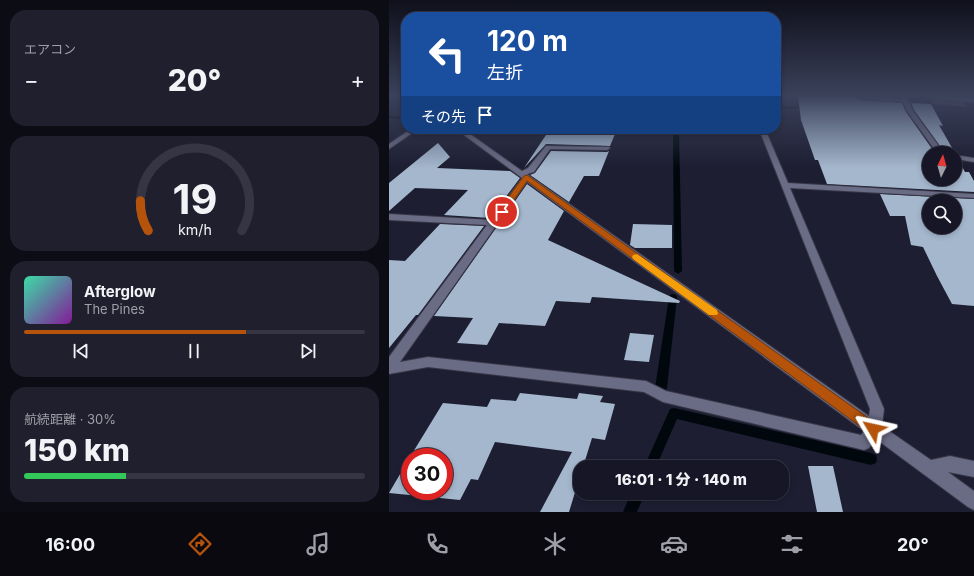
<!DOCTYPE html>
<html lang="ja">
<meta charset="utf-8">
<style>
:root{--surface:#161626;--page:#1f1f2e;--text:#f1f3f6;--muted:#9e9fa7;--line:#353543;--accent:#b45309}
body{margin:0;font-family:Inter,"Noto Sans JP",sans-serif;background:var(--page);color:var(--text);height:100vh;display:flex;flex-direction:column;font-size:15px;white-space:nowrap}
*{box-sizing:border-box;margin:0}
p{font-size:13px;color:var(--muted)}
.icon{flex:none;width:22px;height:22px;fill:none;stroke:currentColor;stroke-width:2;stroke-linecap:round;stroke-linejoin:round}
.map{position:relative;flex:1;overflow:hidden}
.sheet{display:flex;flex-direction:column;gap:10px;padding:10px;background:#0c0c15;width:389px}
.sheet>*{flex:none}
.hud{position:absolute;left:12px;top:12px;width:380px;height:122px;border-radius:16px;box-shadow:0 2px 6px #0003,0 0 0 1px var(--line);background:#1a4fa0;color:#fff;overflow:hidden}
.needle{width:26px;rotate:5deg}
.buttons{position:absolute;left:533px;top:146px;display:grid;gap:8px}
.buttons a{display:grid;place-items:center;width:40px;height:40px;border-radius:50%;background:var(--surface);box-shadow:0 2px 6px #0003,0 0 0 1px var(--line);font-size:20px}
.speed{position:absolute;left:12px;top:448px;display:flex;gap:8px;font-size:20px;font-weight:700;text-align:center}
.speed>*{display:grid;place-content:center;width:52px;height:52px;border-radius:50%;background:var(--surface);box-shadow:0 2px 6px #0003,0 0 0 1px var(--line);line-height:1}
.speed .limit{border:6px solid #d22;background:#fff;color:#111}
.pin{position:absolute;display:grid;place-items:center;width:34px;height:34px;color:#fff;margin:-17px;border:2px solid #fff;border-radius:50%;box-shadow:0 1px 4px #0007}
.me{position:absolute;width:44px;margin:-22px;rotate:306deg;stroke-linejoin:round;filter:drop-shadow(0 0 3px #0008)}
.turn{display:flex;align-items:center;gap:14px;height:84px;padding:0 20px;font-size:18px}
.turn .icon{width:52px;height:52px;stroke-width:2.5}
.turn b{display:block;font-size:28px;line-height:34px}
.then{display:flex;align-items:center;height:38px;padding:0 20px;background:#0003;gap:8px;font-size:15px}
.big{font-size:30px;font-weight:800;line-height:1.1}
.sheet .card{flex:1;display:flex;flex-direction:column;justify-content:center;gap:6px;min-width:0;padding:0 14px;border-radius:16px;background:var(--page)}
.sheet .dial{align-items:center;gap:0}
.dial svg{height:104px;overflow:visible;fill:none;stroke:var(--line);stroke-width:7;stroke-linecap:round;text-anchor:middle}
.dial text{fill:var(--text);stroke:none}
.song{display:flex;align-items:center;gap:12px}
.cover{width:48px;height:48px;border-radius:6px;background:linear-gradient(135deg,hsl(160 70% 55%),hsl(290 70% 35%))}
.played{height:4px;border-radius:2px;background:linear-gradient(90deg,var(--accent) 65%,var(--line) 65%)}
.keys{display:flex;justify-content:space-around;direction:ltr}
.heat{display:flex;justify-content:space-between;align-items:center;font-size:22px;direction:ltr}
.charge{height:6px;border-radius:3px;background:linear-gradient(90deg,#34c759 30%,var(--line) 0)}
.trip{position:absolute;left:184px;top:460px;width:216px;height:40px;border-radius:16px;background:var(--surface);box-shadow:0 2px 6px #0003,0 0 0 1px var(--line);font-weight:800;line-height:40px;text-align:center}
.tabs{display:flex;height:64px;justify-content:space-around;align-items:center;background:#09090f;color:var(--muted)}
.tabs .icon{width:28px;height:28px}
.tabs .current{color:var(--accent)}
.tabs b{font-size:18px;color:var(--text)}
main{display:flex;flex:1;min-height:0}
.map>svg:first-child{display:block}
.green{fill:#5e3b51}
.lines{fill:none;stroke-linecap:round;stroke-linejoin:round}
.stream{fill:#00080d;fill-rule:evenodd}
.building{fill:#a4b7cd;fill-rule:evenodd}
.minor-casing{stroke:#383748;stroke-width:2}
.minor{fill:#6a6b84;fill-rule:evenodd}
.route{fill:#b45309;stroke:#753606}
.slow{fill:#f59e0b}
</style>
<main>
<section class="sheet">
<div class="card"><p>エアコン</p>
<div class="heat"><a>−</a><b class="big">20°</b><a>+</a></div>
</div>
<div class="card dial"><svg viewBox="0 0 100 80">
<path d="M14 69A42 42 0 1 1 86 69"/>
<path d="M14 69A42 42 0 0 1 8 46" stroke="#b45309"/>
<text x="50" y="56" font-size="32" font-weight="700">19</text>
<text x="50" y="72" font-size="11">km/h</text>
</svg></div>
<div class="card">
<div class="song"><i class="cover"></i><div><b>Afterglow</b><p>The Pines</p></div></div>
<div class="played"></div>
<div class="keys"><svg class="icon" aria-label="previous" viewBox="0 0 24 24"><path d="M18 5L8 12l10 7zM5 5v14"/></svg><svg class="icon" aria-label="pause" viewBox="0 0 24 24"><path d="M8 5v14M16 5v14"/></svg><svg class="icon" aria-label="next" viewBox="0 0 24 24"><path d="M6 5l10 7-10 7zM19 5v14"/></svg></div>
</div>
<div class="card"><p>航続距離 · 30%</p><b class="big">150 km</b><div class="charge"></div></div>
</section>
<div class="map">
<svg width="585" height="512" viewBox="0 0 585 512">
<rect width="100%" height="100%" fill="#1d1e32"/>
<path class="green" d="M541,98L573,101L577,107L545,104Z"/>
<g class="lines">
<g class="stream">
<path d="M422,106V108H420L387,109V107Z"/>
<path d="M0,116L17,117V119L0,118Z"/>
<path d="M284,129H290L293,271L289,274L285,271Z"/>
<path d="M284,294L287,295L288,297L278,388L276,391L272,393L268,391L266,388L280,297L281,295Z"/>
<path d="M285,408L482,453L487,455L488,459L487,463L482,465L288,419L267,467H255L281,409Z"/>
<path d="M242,493H256L248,512H234Z"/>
</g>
</g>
<g class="building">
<path d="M409,96H467L470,100L513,103L517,112L546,153H540V179H566V161H570L576,172H580L585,181V192L438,184L429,160H426L412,120Z"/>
<path d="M522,103L542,104L554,126L550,125L566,153H556L525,110Z"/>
<path d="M161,129H215L213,134H226L221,146L157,144L135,168Z"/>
<path d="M49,143L61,157L48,168L121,171L131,178L101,218L55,215L79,190L26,188L0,211V183Z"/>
<path d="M162,151L218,152L220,151L210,176H195L180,202L141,175L146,173Z"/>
<path d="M138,184L175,211L159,240L291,301L290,303L203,297L201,303L167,301L156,326L110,323L98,345L68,343L84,318L45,316Z"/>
<path d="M491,194L585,199V306L563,304L548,276L534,247L522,245L516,216H501ZM540,201H566V227H540Z"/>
<path d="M51,224L95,226L29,315H27L0,348V260L16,261Z"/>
<path d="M244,224L283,225V248H246L241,245Z"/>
<path d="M241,333L265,335L260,362L235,360Z"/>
<path d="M131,393L188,399L190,393L214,396L211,402L226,404L216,440L203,438L194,467H191V476L180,512H151L183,452L106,442L89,480L82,479L71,500L0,493L21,457V491H55V457H21L54,403L98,407L102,399L127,401Z"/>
<path d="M419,466H444L454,512H428Z"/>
</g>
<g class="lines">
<g class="minor-casing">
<g id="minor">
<path d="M468,96L513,99L511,96H517L524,111L555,153H548L518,111L514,102L470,99Z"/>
<path d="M540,96L585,98V102L542,98Z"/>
<path d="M22,129H29L0,149V144Z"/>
<path d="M67,129H74L133,171L139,168L157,146L220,147L221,148L218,150L161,149L145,172L138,174L480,416L481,409L370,129H376L399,183L585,194V198L401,188L495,409L493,426L542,460L561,456L585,461V477L559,472L585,491V510L579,507L487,439L480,448L475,450L274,402L255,392L39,367L0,374V357L98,225L0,220V214L102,220L133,178ZM138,182L475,431L472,435L277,391L257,381L39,357L11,362Z"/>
<path d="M566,155L585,158V162L566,159Z"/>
</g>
</g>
<use href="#minor" class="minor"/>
</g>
<linearGradient id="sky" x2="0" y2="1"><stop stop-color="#10101c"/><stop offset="0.57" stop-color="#3a415a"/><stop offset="1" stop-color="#3a415a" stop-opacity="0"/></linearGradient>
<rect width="585" height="168" fill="url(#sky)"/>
<path class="route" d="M138,175L489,425L491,429L489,433L484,435L480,433L138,181L116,213H110V210L135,176Z"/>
<path class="slow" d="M248,254L328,310L329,313L328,315H320L244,259L243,257L244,255Z"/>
</svg>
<div class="buttons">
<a><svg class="needle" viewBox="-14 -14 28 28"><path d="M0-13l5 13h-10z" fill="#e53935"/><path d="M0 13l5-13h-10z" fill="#9e9fa7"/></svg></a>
<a><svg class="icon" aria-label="search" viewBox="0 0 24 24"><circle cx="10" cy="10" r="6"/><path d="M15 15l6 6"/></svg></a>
</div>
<div class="speed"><div class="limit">30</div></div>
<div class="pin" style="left:113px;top:212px;background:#d93025"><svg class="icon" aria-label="arrive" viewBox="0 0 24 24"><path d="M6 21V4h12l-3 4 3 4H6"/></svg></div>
<svg class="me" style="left:484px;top:429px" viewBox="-20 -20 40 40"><path d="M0-17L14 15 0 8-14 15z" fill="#b45309" stroke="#fff" stroke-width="4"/></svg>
<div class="trip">16:01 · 1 分 · 140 m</div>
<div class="hud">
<div class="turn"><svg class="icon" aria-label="left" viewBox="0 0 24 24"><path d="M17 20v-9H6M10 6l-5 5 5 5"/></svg><div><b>120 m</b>左折</div></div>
<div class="then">その先<svg class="icon" aria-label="arrive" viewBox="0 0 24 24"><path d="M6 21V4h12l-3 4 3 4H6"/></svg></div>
</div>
</div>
</main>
<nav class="tabs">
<b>16:00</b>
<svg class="icon current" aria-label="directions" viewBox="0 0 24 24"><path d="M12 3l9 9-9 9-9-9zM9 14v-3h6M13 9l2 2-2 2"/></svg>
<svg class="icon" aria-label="music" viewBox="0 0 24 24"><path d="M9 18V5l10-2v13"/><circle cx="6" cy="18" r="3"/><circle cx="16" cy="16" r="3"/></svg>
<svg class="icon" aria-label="phone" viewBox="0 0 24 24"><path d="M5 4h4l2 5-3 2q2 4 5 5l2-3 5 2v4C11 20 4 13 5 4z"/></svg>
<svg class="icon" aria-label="climate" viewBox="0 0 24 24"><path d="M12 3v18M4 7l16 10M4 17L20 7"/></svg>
<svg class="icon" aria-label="car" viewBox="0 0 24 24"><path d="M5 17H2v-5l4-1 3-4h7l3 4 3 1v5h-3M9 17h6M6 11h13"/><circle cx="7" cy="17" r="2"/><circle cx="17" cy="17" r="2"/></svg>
<svg class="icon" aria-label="filters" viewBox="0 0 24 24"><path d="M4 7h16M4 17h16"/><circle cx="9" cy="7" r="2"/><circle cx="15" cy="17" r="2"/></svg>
<b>20°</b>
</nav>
